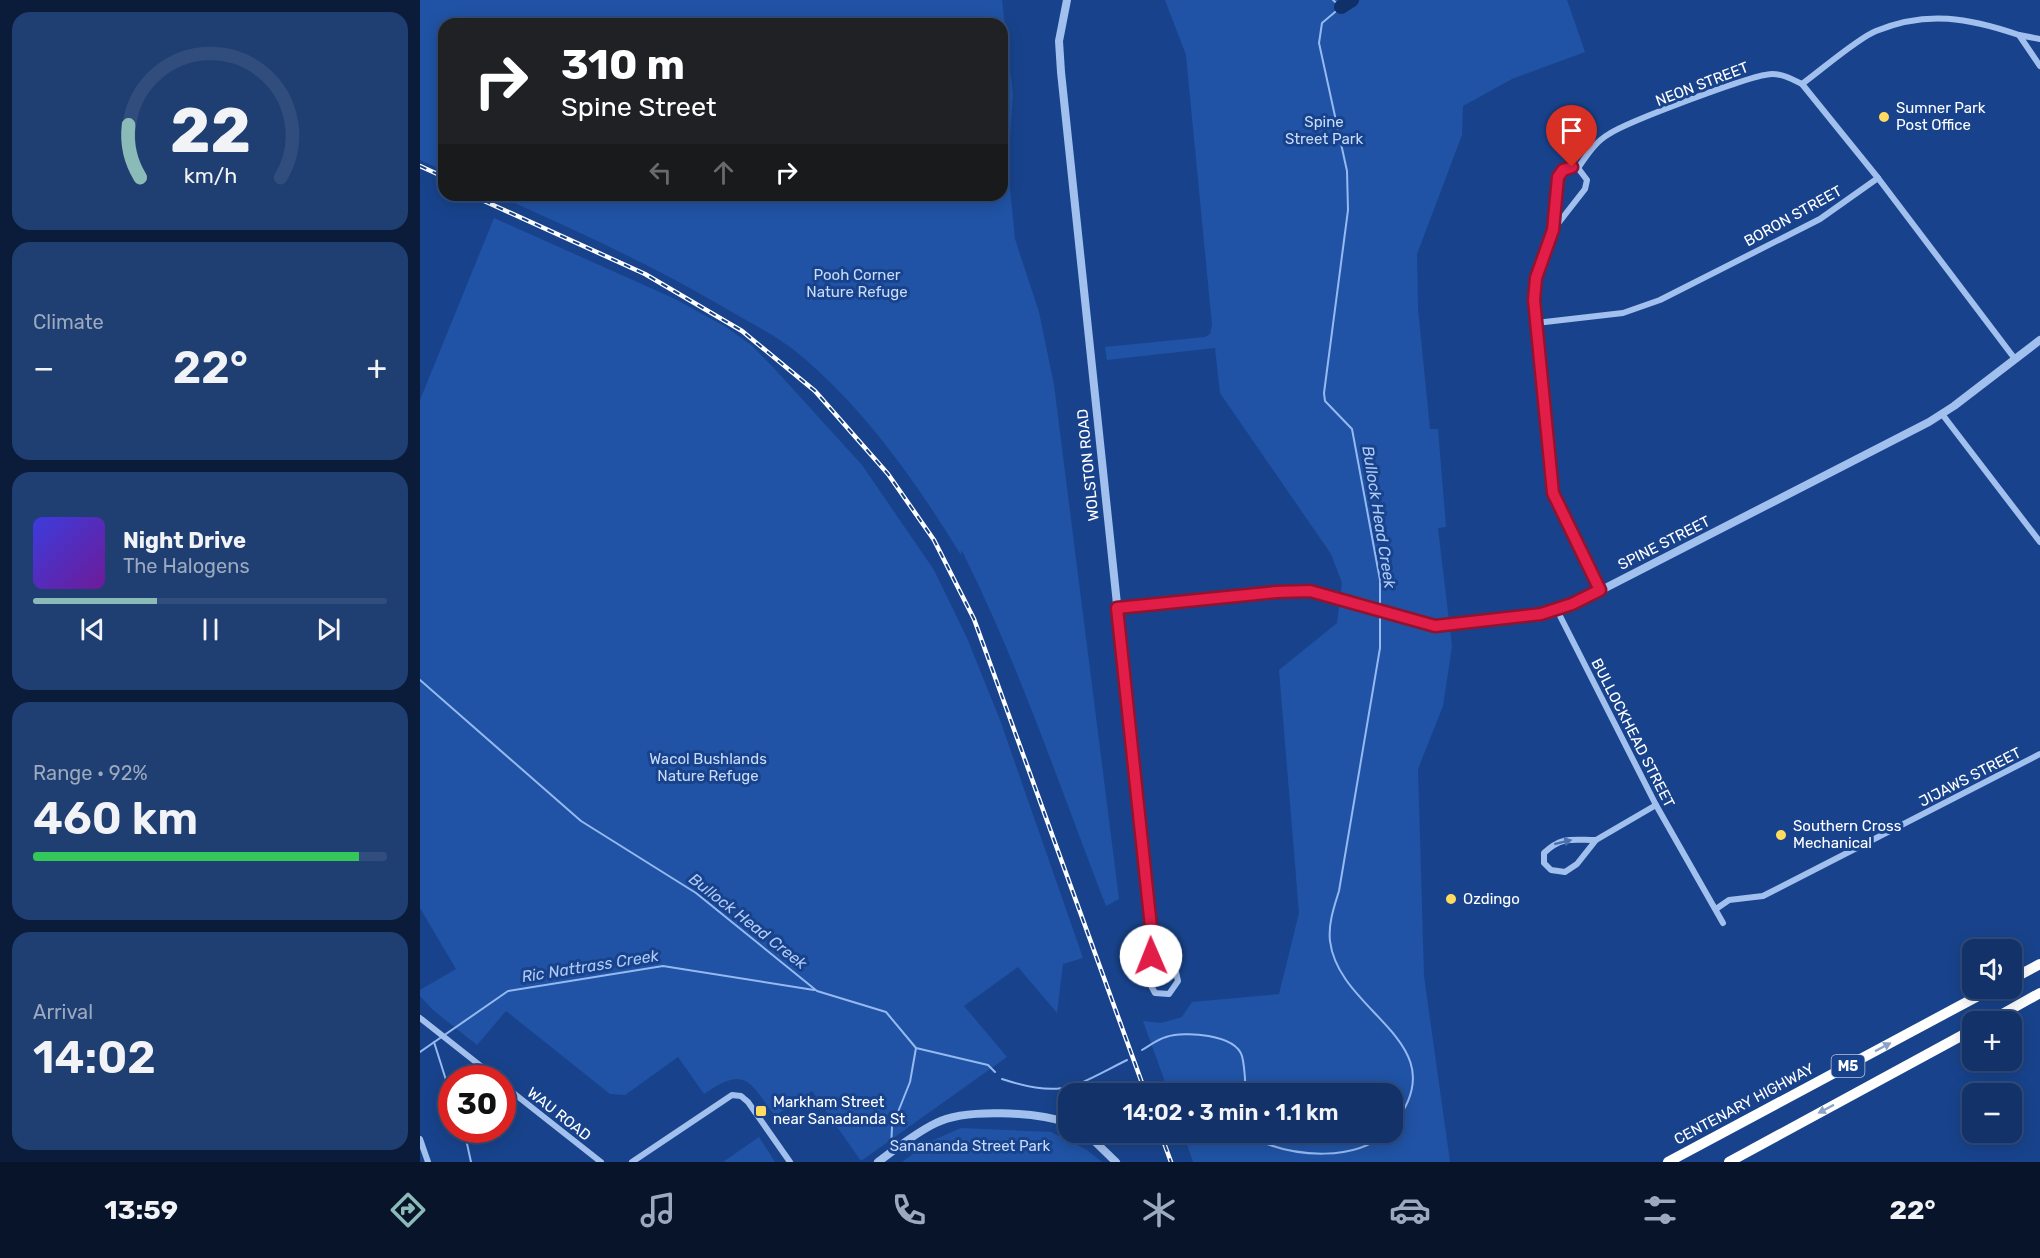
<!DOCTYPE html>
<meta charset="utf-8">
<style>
:root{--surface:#123269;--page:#1f3e71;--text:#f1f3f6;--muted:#9caac0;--line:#314d7d;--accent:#8bbbb9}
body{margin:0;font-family:Rubik,sans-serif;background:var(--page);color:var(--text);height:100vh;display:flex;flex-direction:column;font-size:22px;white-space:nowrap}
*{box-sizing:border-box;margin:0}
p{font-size:20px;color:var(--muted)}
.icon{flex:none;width:33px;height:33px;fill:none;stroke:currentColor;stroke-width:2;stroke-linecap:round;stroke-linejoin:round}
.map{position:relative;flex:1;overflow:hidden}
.panel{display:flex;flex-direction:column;gap:12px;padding:12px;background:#0a1c3a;width:420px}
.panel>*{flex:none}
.top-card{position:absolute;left:18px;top:18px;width:570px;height:183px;border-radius:18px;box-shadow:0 3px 15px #0003,0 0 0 2px var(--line);background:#202124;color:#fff;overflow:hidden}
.buttons{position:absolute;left:1542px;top:939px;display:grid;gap:12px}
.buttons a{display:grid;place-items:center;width:60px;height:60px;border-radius:12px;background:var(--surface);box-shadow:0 3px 15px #0003,0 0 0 2px var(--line);font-size:30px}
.speed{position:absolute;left:18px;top:1065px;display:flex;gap:12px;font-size:30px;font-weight:700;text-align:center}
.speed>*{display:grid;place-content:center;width:78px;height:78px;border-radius:50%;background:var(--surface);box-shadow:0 3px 15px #0003,0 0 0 2px var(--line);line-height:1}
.speed .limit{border:9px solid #d22;background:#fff;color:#111}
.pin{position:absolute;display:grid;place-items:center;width:51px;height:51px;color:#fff;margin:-62px -26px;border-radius:50% 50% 50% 0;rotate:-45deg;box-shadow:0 0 6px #0007}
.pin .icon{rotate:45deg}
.me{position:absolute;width:66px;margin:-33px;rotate:359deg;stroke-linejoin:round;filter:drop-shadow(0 0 4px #0008)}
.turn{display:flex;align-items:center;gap:21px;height:126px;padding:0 24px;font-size:27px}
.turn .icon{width:78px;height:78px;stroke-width:2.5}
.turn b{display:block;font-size:42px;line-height:51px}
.lanes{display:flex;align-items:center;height:57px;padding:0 24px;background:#0003;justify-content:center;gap:30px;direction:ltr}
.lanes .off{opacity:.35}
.big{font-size:45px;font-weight:600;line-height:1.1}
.panel .card{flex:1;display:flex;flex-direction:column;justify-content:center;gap:9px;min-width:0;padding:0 21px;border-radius:18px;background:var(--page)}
.panel .dial{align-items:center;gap:0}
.dial svg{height:156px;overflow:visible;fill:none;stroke:var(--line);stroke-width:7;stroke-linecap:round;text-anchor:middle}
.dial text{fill:var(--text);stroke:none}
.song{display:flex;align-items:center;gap:18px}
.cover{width:72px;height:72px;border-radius:9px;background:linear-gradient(135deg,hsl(240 70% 55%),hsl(280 70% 35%))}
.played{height:6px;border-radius:3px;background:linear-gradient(90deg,var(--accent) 35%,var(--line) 35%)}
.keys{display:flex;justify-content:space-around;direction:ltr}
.heat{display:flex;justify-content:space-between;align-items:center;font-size:33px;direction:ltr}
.charge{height:9px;border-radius:4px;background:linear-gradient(90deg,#34c759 92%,var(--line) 0)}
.trip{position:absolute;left:638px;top:1083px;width:345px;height:60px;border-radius:18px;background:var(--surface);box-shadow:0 3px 15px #0003,0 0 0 2px var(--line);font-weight:600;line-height:60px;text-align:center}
.tabs{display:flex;height:96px;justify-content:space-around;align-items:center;background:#07142a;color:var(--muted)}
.tabs .icon{width:42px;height:42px}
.tabs .active{color:var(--accent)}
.tabs b{font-size:27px;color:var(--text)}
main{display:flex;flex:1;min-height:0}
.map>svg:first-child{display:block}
.green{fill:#2053a5}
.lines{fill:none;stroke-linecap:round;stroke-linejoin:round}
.stream{stroke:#95b9f1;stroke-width:2}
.river{stroke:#0f3069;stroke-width:14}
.minor{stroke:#a2c0ee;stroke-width:6}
.tertiary{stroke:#a2c0ee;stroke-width:8}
.motorway{stroke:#fff;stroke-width:10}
.rail-casing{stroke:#fff;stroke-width:4.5}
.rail{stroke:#18438c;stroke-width:2;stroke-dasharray:7;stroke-linecap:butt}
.oneway{fill:#486fae}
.oneway2{fill:#8ca1c6}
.route-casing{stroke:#92132f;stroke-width:15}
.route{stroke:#e11d48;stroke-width:10}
.poi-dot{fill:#ffdc60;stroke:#18438c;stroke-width:2}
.labels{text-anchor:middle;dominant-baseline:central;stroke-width:6;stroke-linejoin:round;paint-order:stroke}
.shield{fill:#18438c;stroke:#bac7dc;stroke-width:1.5}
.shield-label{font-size:14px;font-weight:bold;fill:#fff}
.street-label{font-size:15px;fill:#fff;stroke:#18438c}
.poi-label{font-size:15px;fill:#fff;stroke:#18438c;text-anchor:start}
.park-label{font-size:15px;fill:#c8dcfa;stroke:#18438c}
.water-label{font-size:16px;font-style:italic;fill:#aecaf6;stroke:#18438c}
</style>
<main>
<section class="panel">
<div class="card dial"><svg viewBox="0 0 100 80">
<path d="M14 69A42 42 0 1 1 86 69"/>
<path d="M14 69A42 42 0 0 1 8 42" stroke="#8bbbb9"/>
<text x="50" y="56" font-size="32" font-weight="700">22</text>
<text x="50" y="72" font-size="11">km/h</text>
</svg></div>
<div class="card"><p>Climate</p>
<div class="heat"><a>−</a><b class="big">22°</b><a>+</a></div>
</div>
<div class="card">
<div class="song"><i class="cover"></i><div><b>Night Drive</b><p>The Halogens</p></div></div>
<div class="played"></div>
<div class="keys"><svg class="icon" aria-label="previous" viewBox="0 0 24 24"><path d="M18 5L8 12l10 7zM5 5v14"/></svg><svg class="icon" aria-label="pause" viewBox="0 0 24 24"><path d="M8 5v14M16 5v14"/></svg><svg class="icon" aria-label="next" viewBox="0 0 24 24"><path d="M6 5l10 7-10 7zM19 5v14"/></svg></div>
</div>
<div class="card"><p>Range · 92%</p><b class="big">460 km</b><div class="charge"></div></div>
<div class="card"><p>Arrival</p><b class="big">14:02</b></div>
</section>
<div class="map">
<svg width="1620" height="1162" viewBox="0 0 1620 1162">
<rect width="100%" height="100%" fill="#18438c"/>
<g class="green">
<path d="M0,0H582L593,94L588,167L595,239L619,312L634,385L699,899L686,906C640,788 600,667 543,553L541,550V555C496,482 445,409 379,354C357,336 329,322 305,308C232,265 155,230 77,195H582V24H24V171L0,160Z"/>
<path d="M745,0H1147L1165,52L1092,79L1043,106L1042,135L997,254L998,309L1010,429H1018L1026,527L1018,528L1032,646L1023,706L998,769L1004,976L1030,1162H773L763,1133L972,1132V1094L749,1093L723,1021L741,1023L762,1017L772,1002L859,994L879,913L859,670L917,623L922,583L911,554L800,393L795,348L687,360L685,347L785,337L790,334L792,325L766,55Z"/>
<path d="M74,218L253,298L306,327L331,345L352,366L442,465L514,570L547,638L580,720L663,958L643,964L637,1013L598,967L544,1006L587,1057L441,1161L392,1091L355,1116C329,1081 326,1065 284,1094L258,1057L205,1095L190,1094L86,1011L57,1045L13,1010L0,996V990L36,969L0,908V400Z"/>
<path d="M541,1128L631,1132L667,1150L682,1162H482L509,1142Z"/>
<path d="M339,1137L355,1162H303Z"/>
</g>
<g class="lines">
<g class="stream">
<path d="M913,0L921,7L902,23L899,43L927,171L928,210L904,393L905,401L932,429L960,580V607"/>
<path d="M960,613V648L919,891C914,907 908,924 910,941C919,1015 1041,1042 972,1127"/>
<path d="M0,680L161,821L276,893L397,991L466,1012L496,1048L568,1065L575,1072"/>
<path d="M14,1042L32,1099"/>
<path d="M722,1050C729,1046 738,1039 746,1037C765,1031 815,1034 822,1056C825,1067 825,1082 826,1094"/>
<path d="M0,1052L88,991L243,966L394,990"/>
<path d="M582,1079C643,1099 653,1087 707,1060"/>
<path d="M44,1130L51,1162"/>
<path d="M834,1132L837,1140C875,1157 935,1162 967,1132"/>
<path d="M471,1150L472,1127L490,1082L496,1048"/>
</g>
<path class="river" d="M921,7L932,0"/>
<g class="minor">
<path d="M1620,39L1599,35L1620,66"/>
<path d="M1382,84C1400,71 1438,38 1456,31C1507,10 1549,18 1599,35"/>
<path d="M1158,168C1167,155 1175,142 1189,134C1207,122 1333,74 1352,74C1363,74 1372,79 1382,84L1458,178"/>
<path d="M1133,230L1165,189L1167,180L1158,168L1143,170C1132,184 1137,198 1135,215C1132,244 1114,270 1114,300L1133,493L1180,590"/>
<path d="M1116,323L1203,313L1240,300L1400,219L1458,178L1595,359"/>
<path d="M1522,414L1620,542"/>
<path d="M1137,610L1236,805L1303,923"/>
<path d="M1176,840C1152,840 1142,836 1124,853V863L1131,870L1145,872L1157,864L1176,840L1236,805"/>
<path d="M1296,909L1309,900L1343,896L1620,754"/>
<path d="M731,927L756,972L758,981L749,994L735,993L728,980Z"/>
<path d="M0,1018L76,1078"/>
<path d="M82,1084L181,1162"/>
<path d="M0,1139L8,1162"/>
<path d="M212,1162L312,1095L321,1096L328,1102L370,1162"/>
</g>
<g class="tertiary">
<path d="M647,0L639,41L641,72L731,927"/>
<path d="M697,608L856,592L890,591L1015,625L1121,614L1160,601L1509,422L1534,406L1620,340"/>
<path d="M665,1132L696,1162"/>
<path d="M458,1162C477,1148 495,1133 516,1123C545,1108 617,1112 648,1123"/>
</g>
<g class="motorway">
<path d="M1592,979L1620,964"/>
<path d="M1568,1022L1620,993"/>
<path d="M1248,1162L1573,988"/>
<path d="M1309,1162L1552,1030"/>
</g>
<g class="rail-casing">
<g id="rail">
<path d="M0,166L24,177"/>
<path d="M51,195L225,274L322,331L395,391L468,474L514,540L554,619L726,1094"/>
<path d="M740,1132L751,1162"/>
</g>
</g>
<use href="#rail" class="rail"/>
</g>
<defs><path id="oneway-solid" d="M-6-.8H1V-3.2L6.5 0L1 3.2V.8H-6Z" transform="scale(1.5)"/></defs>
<use class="oneway" href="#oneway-solid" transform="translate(1143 842) rotate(-14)"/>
<g class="oneway2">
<use href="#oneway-solid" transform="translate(1463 1047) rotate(-28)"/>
<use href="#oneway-solid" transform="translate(1406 1109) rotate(152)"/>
</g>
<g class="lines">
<g class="route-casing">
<path id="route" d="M731,956V927L697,608L856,592L890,591L1015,626L1121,614L1152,604L1180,590L1133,493L1114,300L1116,278L1133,230L1138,177L1143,170L1152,167"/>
</g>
<use href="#route" class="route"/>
</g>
<g class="poi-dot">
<circle cx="1464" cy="117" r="6"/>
<circle cx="1361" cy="835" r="6"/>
<circle cx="1031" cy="899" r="6"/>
<rect x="335" y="1105" width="12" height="12" rx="3"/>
</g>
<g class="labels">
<rect class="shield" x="1411.5" y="1055" width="33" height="22" rx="4.5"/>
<g class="shield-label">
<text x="1428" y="1066">M5</text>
</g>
<g class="street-label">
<text transform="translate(1282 84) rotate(-21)">NEON STREET</text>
<text transform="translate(1373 216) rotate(-29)">BORON STREET</text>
<text transform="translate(668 465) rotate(-96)">WOLSTON ROAD</text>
<text transform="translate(1244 543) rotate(-27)">SPINE STREET</text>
<text transform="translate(1213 733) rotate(63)">BULLOCKHEAD STREET</text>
<text transform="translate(1550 777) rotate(-27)">JIJAWS STREET</text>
<text transform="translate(1324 1104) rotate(-28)">CENTENARY HIGHWAY</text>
<text transform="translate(139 1114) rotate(38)">WAU ROAD</text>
</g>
<g class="poi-label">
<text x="1476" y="108">Sumner Park<tspan x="1476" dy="17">Post Office</tspan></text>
<text x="1373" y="826">Southern Cross<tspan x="1373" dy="17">Mechanical</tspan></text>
<text x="1043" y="899">Ozdingo</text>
<text x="353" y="1102">Markham Street<tspan x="353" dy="17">near Sanadanda St</tspan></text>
</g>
<g class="park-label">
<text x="904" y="122">Spine<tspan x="904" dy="17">Street Park</tspan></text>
<text x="437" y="275">Pooh Corner<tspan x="437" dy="17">Nature Refuge</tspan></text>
<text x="288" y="759">Wacol Bushlands<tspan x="288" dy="17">Nature Refuge</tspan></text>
<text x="550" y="1146">Sanananda Street Park</text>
</g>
<g class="water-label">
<text transform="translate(959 517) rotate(81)">Bullock Head Creek</text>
<text transform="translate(328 921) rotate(38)">Bullock Head Creek</text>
<text transform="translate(170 966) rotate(-9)">Ric Nattrass Creek</text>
</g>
</g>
</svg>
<div class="buttons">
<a><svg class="icon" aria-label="sound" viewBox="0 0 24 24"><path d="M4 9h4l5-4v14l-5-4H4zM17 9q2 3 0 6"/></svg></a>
<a>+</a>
<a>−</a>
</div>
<div class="speed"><div class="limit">30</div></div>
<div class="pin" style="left:1152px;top:167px;background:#d93025"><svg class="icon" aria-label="arrive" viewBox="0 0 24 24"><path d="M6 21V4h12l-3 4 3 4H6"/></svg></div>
<svg class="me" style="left:731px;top:956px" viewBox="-20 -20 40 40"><circle r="19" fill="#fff"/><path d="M0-13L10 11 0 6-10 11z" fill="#e11d48"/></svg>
<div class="trip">14:02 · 3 min · 1.1 km</div>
<div class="top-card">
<div class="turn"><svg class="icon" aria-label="right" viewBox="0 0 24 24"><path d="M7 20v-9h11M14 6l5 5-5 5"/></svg><div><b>310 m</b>Spine Street</div></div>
<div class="lanes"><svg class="icon off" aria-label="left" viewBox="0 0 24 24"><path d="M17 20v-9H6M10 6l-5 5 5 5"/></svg><svg class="icon off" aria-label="ahead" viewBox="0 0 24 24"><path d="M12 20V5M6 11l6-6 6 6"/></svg><svg class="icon" aria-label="right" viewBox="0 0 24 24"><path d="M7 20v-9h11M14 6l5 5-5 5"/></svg></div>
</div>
</div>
</main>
<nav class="tabs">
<b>13:59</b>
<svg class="icon active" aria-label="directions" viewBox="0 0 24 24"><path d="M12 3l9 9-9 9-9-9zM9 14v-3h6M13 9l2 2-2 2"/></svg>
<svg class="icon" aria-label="music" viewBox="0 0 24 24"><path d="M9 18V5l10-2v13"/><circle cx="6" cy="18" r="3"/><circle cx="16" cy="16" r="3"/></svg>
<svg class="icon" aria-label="phone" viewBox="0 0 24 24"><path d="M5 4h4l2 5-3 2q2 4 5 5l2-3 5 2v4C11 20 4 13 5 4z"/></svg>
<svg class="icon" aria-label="climate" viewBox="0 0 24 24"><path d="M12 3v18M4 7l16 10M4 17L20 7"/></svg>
<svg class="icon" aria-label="car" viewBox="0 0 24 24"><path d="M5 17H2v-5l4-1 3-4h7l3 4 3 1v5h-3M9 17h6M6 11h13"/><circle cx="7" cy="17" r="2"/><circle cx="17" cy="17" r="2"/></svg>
<svg class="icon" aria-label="filters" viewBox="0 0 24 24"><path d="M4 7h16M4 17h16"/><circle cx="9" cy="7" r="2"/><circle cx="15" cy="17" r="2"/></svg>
<b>22°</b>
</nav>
